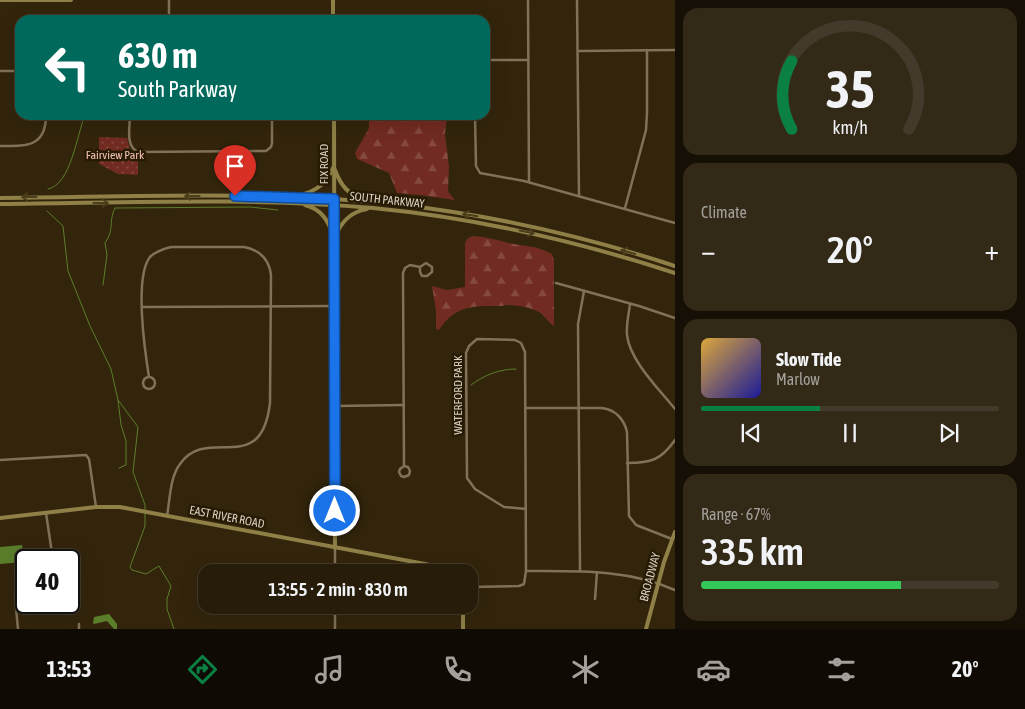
<!DOCTYPE html>
<meta charset="utf-8">
<style>
:root{--surface:#261c09;--page:#322917;--text:#f1f3f6;--muted:#a4a19c;--line:#423a2a;--accent:#0b8043}
body{margin:0;font-family:"Asap Condensed",sans-serif;background:var(--page);color:var(--text);height:100vh;display:flex;flex-direction:column;font-size:19px;white-space:nowrap}
*{box-sizing:border-box;margin:0}
p{font-size:16px;color:var(--muted)}
.icon{flex:none;width:28px;height:28px;fill:none;stroke:currentColor;stroke-width:2;stroke-linecap:round;stroke-linejoin:round}
.map{position:relative;flex:1;overflow:hidden}
.details{display:flex;flex-direction:column;gap:8px;padding:8px;background:#150f05;width:350px}
.details>*{flex:none}
.top-card{position:absolute;left:15px;top:15px;width:475px;height:105px;border-radius:15px;box-shadow:0 5px 20px #0002,0 0 0 1px var(--line);background:#00695c;color:#fff;overflow:hidden}
.speed{position:absolute;left:15px;top:549px;display:flex;gap:10px;font-size:25px;font-weight:700;text-align:center}
.speed>*{display:grid;place-content:center;width:65px;height:65px;border-radius:50%;background:var(--surface);box-shadow:0 5px 20px #0002,0 0 0 1px var(--line);line-height:1}
.speed .limit{border:2px solid #111;border-radius:8px;background:#fff;color:#111}
.pin{position:absolute;display:grid;place-items:center;width:42px;height:42px;color:#fff;margin:-51px -21px;border-radius:50% 50% 50% 0;rotate:-45deg;box-shadow:0 0 5px #0007}
.pin .icon{rotate:45deg}
.me{position:absolute;width:55px;margin:-28px;rotate:0deg;stroke-linejoin:round;filter:drop-shadow(0 0 4px #0008)}
.turn{display:flex;align-items:center;gap:18px;height:105px;padding:0 20px;font-size:22px}
.turn .icon{width:65px;height:65px;stroke-width:2.5}
.turn b{display:block;font-size:35px;line-height:42px}
.big{font-size:38px;font-weight:600;line-height:1.1}
.details .card{flex:1;display:flex;flex-direction:column;justify-content:center;gap:8px;min-width:0;padding:0 18px;border-radius:15px;background:var(--page)}
.details .dial{align-items:center;gap:0}
.dial svg{height:130px;overflow:visible;fill:none;stroke:var(--line);stroke-width:7;stroke-linecap:round;text-anchor:middle}
.dial text{fill:var(--text);stroke:none}
.song{display:flex;align-items:center;gap:15px}
.cover{width:60px;height:60px;border-radius:8px;background:linear-gradient(135deg,hsl(40 70% 55%),hsl(240 70% 35%))}
.played{height:5px;border-radius:2px;background:linear-gradient(90deg,var(--accent) 40%,var(--line) 40%)}
.keys{display:flex;justify-content:space-around;direction:ltr}
.heat{display:flex;justify-content:space-between;align-items:center;font-size:28px;direction:ltr}
.charge{height:8px;border-radius:4px;background:linear-gradient(90deg,#34c759 67%,var(--line) 0)}
.trip{position:absolute;left:198px;top:564px;width:280px;height:50px;border-radius:15px;background:var(--surface);box-shadow:0 5px 20px #0002,0 0 0 1px var(--line);font-weight:600;line-height:50px;text-align:center}
.dock{display:flex;height:80px;justify-content:space-around;align-items:center;background:#0f0b04;color:var(--muted)}
.dock .icon{width:35px;height:35px}
.dock .current{color:var(--accent)}
.dock b{font-size:22px;color:var(--text)}
main{display:flex;flex:1;min-height:0}
.map>svg:first-child{display:block}
.green{fill:url(#green-dots)}
.forest{fill:url(#forest-firs)}
.water{fill:#5a7e2a}
.lines{fill:none;stroke-linecap:round;stroke-linejoin:round}
.stream{stroke:#5a7e2a;stroke-width:1}
.street{stroke:#817157;stroke-width:2.5}
.secondary{stroke:#8e8047;stroke-width:4}
.oneway{stroke:#4c3e1b}
.route-casing{stroke:#114b97;stroke-width:12}
.route{stroke:#1a73e8;stroke-width:9}
.labels{text-anchor:middle;dominant-baseline:central;stroke-width:5;stroke-linejoin:round;paint-order:stroke}
.park-label{font-size:12px;fill:#f4c1b8;stroke:#281b03}
.street-label{font-size:12px;fill:#d9d0c2;stroke:#281b03}
</style>
<main>
<div class="map">
<svg width="675" height="629" viewBox="0 0 675 629">
<defs>
<pattern id="green-dots" width="8" height="8" patternUnits="userSpaceOnUse" patternTransform="scale(1.25)"><rect width="8" height="8" fill="#712b21"/><path d="M2 2h.1M6 6h.1" fill="none" stroke="#854940" stroke-width="1.8" stroke-linecap="round"/></pattern>
<pattern id="forest-firs" width="22" height="20" patternUnits="userSpaceOnUse" patternTransform="scale(1.25)"><rect width="22" height="20" fill="#712b21"/><path d="M5 1l3.5 6h-7zM16 11l3.5 6h-7z" fill="#854940"/></pattern>
</defs>
<rect width="100%" height="100%" fill="#33250c"/>
<path class="green" d="M99,137L127,138L130,150L138,154V175L118,174L99,164Z"/>
<g class="forest">
<path d="M369,115H378L380,118L397,115H447L445,134L449,167L448,189L449,193L455,200L420,195L397,193L389,173L357,159L355,153L369,128Z"/>
<path d="M473,236C486,237 497,240 509,243C527,247 535,245 552,254L554,260V326C549,323 546,318 542,314C532,307 517,305 505,305L503,306C475,306 456,304 439,330L436,329V311L432,286L447,290L465,287V243L468,238Z"/>
</g>
<g class="water">
<path d="M22,545L24,562L0,564V547Z"/>
<path d="M109,614L117,624V629H114L107,621L94,624L93,623L94,617Z"/>
</g>
<g class="lines">
<g class="stream">
<path d="M48,189C71,185 77,134 85,115"/>
<path d="M47,211L63,226L68,271L90,326L111,369L118,400L121,425L126,441V465L119,468"/>
<path d="M103,285L107,255L105,243C115,229 108,222 115,208L250,207L278,210"/>
<path d="M471,385C484,375 500,369 516,369"/>
<path d="M118,400L138,427L133,472L145,505V526L130,567L132,570L146,574L159,566L171,586L167,599V609L174,629"/>
</g>
<g class="street">
<path d="M528,0L529,182"/>
<path d="M577,0L579,196"/>
<path d="M169,20V0"/>
<path d="M578,51L675,50"/>
<path d="M485,60H528"/>
<path d="M0,71H20"/>
<path d="M130,115C130,127 125,146 138,152L266,151L271,147L272,143V115"/>
<path d="M475,115L476,166L480,173L524,181L675,223"/>
<path d="M0,146C25,146 46,148 46,115"/>
<path d="M625,208L646,130L647,113V50"/>
<path d="M556,283L639,306L675,318"/>
<path d="M630,304C629,314 626,324 627,335C630,361 659,389 675,409"/>
<path d="M143,307L334,306"/>
<circle cx="149" cy="383" r="6"/>
<path d="M149,377C145,352 134,277 150,257C156,251 163,249 171,247H244C260,250 269,259 271,275L270,403C261,479 208,424 180,464C170,477 170,499 167,516"/>
<path d="M334,406L404,405"/>
<path d="M525,408H601C615,409 624,419 627,432L629,516L636,525L672,539"/>
<path d="M0,460L86,455L89,459L96,507"/>
<path d="M627,463C651,463 661,460 675,440"/>
<path d="M404,466L400,469L399,472L401,476L404,477L409,475L410,471L408,467L404,466L403,273L405,268L410,265L420,267L426,263L432,267V272L427,276H422L420,272V267"/>
<path d="M46,513L53,560"/>
<path d="M526,571C577,571 628,569 675,590"/>
<path d="M580,571L578,324L584,291"/>
<path d="M335,572V548"/>
<path d="M469,587L519,586L524,584L526,571L525,352L521,343L515,340L477,339L469,346L466,353L467,478L475,489L504,507L526,509"/>
<path d="M595,599L597,572"/>
<path d="M79,624V629"/>
<path d="M18,629L15,598L19,589L26,586"/>
<path d="M335,629V605"/>
</g>
<g class="secondary">
<path d="M0,0H71"/>
<path d="M333,0V20"/>
<path d="M334,115L335,548"/>
<path d="M335,170C341,186 348,194 364,200"/>
<path d="M300,195C317,191 325,184 333,168"/>
<path d="M0,198C134,197 270,190 403,205C496,216 587,237 675,266"/>
<path d="M0,204C124,203 249,197 373,208C476,218 577,241 675,273"/>
<path d="M305,205C321,209 328,220 333,235"/>
<path d="M335,237C341,222 350,212 367,209"/>
<path d="M0,518L96,507H120L425,564L437,567L448,572"/>
<path d="M463,605V629"/>
<path d="M646,629L664,562L675,532"/>
</g>
</g>
<defs><path id="oneway-shaft" d="M-6 0H5M1.5-3L5.5 0L1.5 3" fill="none" stroke-width="1.6" stroke-linecap="round" stroke-linejoin="round" transform="scale(1.25)"/></defs>
<g class="oneway">
<use href="#oneway-shaft" transform="translate(192 196) rotate(180)"/>
<use href="#oneway-shaft" transform="translate(29 197) rotate(180)"/>
<use href="#oneway-shaft" transform="translate(101 203)"/>
<use href="#oneway-shaft" transform="translate(470 215) rotate(-170)"/>
<use href="#oneway-shaft" transform="translate(527 232) rotate(12)"/>
<use href="#oneway-shaft" transform="translate(628 252) rotate(-164)"/>
</g>
<g class="lines">
<g class="route-casing">
<path id="route" d="M235,196L334,199L335,511"/>
</g>
<use href="#route" class="route"/>
</g>
<g class="labels">
<g class="park-label">
<text x="115" y="155">Fairview Park</text>
</g>
<g class="street-label">
<text transform="translate(324 164) rotate(-90)">FIX ROAD</text>
<text transform="translate(387 200) rotate(6)">SOUTH PARKWAY</text>
<text transform="translate(458 395) rotate(-90)">WATERFORD PARK</text>
<text transform="translate(227 517) rotate(11)">EAST RIVER ROAD</text>
<text transform="translate(650 577) rotate(-75)">BROADWAY</text>
</g>
</g>
</svg>
<div class="speed"><div class="limit">40</div></div>
<div class="pin" style="left:235px;top:196px;background:#d93025"><svg class="icon" aria-label="arrive" viewBox="0 0 24 24"><path d="M6 21V4h12l-3 4 3 4H6"/></svg></div>
<svg class="me" style="left:335px;top:511px" viewBox="-20 -20 40 40"><circle r="17" fill="#1a73e8" stroke="#fff" stroke-width="3"/><path d="M0-11L8 9 0 5-8 9z" fill="#fff"/></svg>
<div class="trip">13:55 · 2 min · 830 m</div>
<div class="top-card">
<div class="turn"><svg class="icon" aria-label="left" viewBox="0 0 24 24"><path d="M17 20v-9H6M10 6l-5 5 5 5"/></svg><div><b>630 m</b>South Parkway</div></div>
</div>
</div>
<section class="details">
<div class="card dial"><svg viewBox="0 0 100 80">
<path d="M14 69A42 42 0 1 1 86 69"/>
<path d="M14 69A42 42 0 0 1 14 27" stroke="#0b8043"/>
<text x="50" y="56" font-size="32" font-weight="700">35</text>
<text x="50" y="72" font-size="11">km/h</text>
</svg></div>
<div class="card"><p>Climate</p>
<div class="heat"><a>−</a><b class="big">20°</b><a>+</a></div>
</div>
<div class="card">
<div class="song"><i class="cover"></i><div><b>Slow Tide</b><p>Marlow</p></div></div>
<div class="played"></div>
<div class="keys"><svg class="icon" aria-label="previous" viewBox="0 0 24 24"><path d="M18 5L8 12l10 7zM5 5v14"/></svg><svg class="icon" aria-label="pause" viewBox="0 0 24 24"><path d="M8 5v14M16 5v14"/></svg><svg class="icon" aria-label="next" viewBox="0 0 24 24"><path d="M6 5l10 7-10 7zM19 5v14"/></svg></div>
</div>
<div class="card"><p>Range · 67%</p><b class="big">335 km</b><div class="charge"></div></div>
</section>
</main>
<nav class="dock">
<b>13:53</b>
<svg class="icon current" aria-label="directions" viewBox="0 0 24 24"><path d="M12 3l9 9-9 9-9-9zM9 14v-3h6M13 9l2 2-2 2"/></svg>
<svg class="icon" aria-label="music" viewBox="0 0 24 24"><path d="M9 18V5l10-2v13"/><circle cx="6" cy="18" r="3"/><circle cx="16" cy="16" r="3"/></svg>
<svg class="icon" aria-label="phone" viewBox="0 0 24 24"><path d="M5 4h4l2 5-3 2q2 4 5 5l2-3 5 2v4C11 20 4 13 5 4z"/></svg>
<svg class="icon" aria-label="climate" viewBox="0 0 24 24"><path d="M12 3v18M4 7l16 10M4 17L20 7"/></svg>
<svg class="icon" aria-label="car" viewBox="0 0 24 24"><path d="M5 17H2v-5l4-1 3-4h7l3 4 3 1v5h-3M9 17h6M6 11h13"/><circle cx="7" cy="17" r="2"/><circle cx="17" cy="17" r="2"/></svg>
<svg class="icon" aria-label="filters" viewBox="0 0 24 24"><path d="M4 7h16M4 17h16"/><circle cx="9" cy="7" r="2"/><circle cx="15" cy="17" r="2"/></svg>
<b>20°</b>
</nav>
